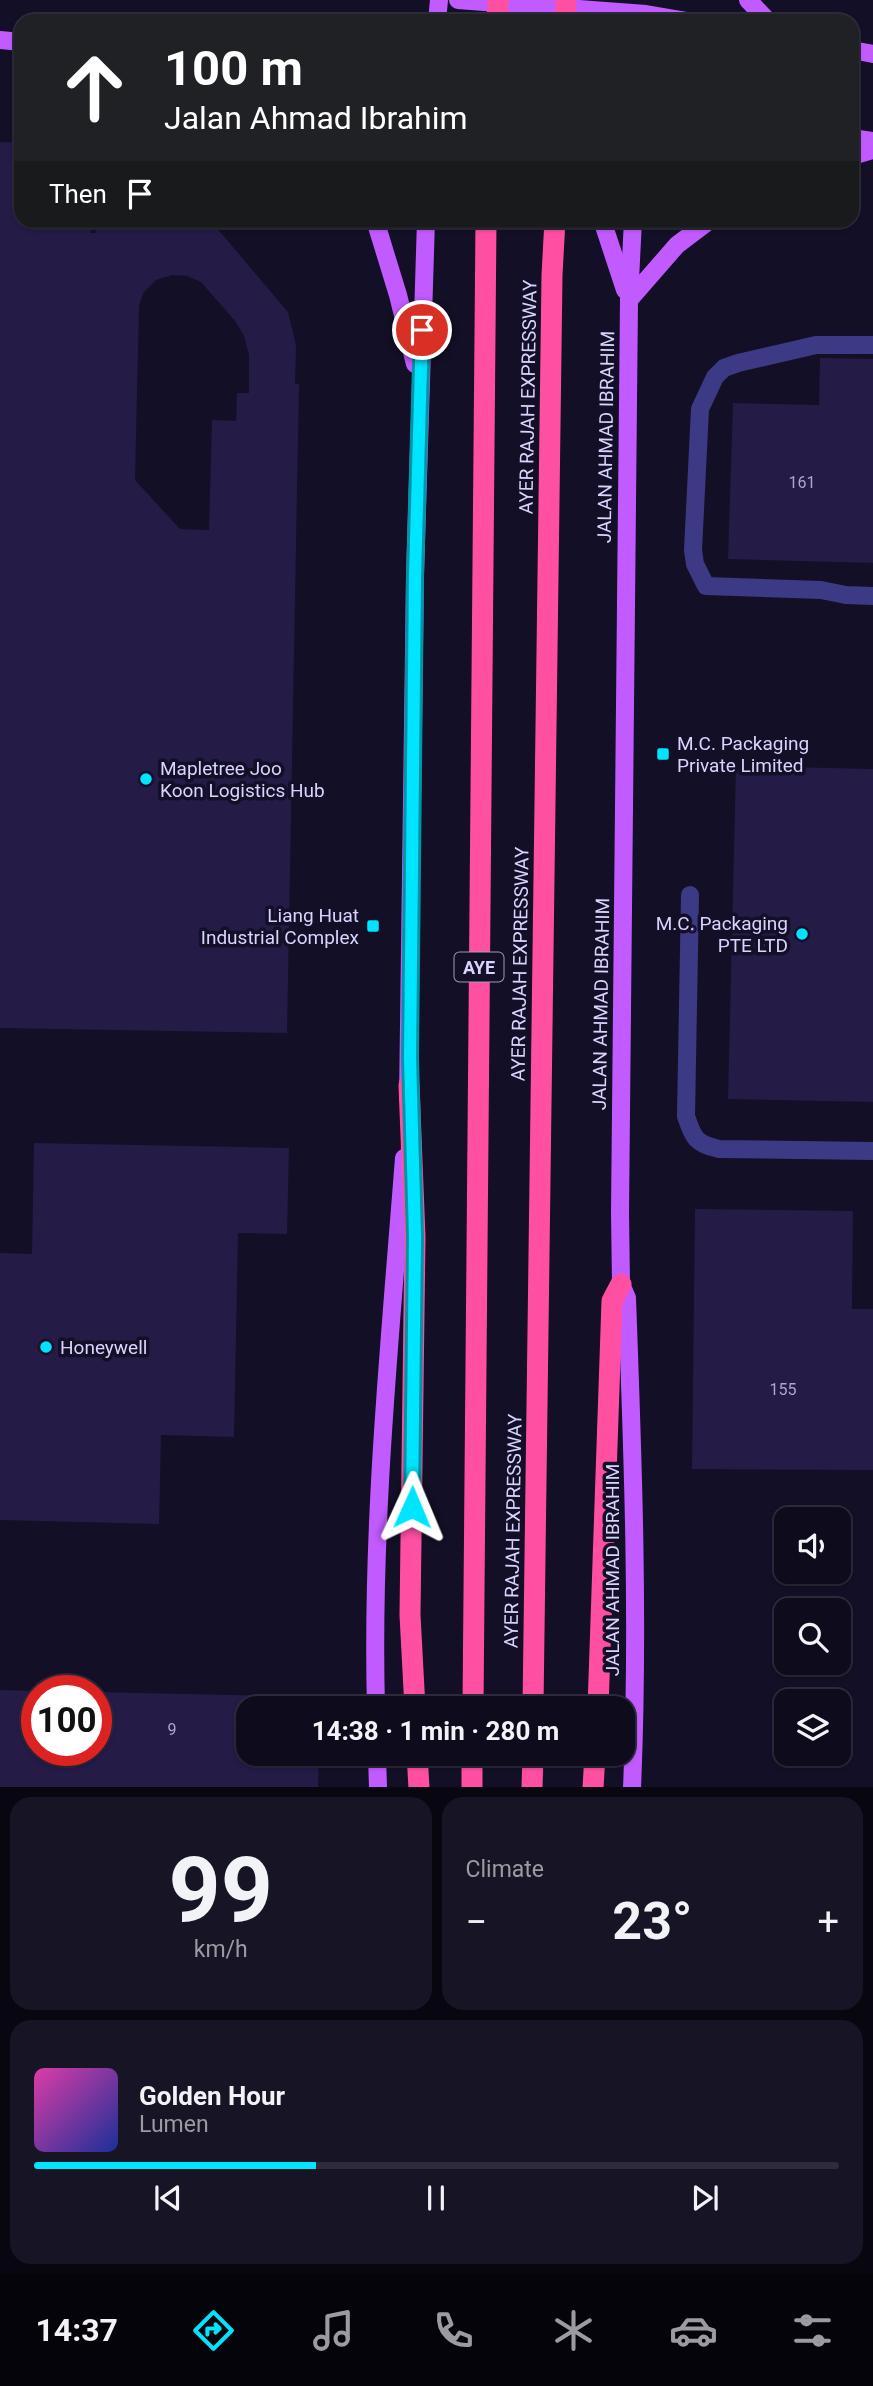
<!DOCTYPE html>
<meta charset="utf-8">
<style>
:root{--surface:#0e0b1c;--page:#171425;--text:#f1f3f6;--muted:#9b9ba3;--line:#2e2b3b;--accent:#00e5ff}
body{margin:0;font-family:Roboto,sans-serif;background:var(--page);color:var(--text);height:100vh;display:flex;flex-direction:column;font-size:26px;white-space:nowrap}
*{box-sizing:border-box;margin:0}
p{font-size:23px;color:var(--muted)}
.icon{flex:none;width:38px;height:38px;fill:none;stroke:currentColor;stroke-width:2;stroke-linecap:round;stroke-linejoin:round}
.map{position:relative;height:1787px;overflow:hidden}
.details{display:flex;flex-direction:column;gap:10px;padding:10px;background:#08060f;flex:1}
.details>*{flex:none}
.guide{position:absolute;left:14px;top:14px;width:845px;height:214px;border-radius:21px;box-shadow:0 2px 5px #0004,0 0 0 2px var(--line);background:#202124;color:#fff;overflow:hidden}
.fabs{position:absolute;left:774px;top:1507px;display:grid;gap:14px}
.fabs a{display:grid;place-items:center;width:77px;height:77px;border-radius:14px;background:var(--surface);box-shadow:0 2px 5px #0004,0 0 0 2px var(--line);font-size:35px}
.speed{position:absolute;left:21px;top:1675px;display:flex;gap:14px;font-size:35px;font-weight:700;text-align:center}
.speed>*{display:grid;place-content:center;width:91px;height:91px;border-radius:50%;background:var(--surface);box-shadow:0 2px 5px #0004,0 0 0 2px var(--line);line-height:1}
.speed .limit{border:10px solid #d22;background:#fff;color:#111}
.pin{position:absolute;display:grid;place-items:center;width:60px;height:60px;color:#fff;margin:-30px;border:4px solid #fff;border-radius:50%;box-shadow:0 2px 7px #0007}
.me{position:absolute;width:77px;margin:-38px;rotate:1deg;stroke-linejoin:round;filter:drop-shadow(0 0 5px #0008)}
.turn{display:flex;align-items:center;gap:24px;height:147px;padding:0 35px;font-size:32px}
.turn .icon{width:91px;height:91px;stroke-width:2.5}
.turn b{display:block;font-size:49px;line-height:60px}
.then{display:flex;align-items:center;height:66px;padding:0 35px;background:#0003;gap:14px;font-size:26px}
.big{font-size:52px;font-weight:700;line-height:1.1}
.details .card{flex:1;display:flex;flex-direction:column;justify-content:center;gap:10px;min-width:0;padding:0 24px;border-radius:21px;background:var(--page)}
.details .dial{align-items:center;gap:0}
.dial b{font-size:91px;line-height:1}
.song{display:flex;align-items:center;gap:21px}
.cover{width:84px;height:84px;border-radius:10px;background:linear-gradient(135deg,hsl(320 70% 55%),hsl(230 70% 35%))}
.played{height:7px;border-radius:4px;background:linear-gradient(90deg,var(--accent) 35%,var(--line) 35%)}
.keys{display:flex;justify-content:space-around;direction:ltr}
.heat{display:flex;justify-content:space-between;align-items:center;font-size:38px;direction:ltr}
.details .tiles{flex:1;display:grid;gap:10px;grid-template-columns:1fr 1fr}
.card:last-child{grid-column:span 2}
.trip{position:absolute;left:236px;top:1696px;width:399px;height:70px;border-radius:21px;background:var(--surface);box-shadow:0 2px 5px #0004,0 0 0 2px var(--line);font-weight:700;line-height:70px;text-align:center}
.tabs{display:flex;height:112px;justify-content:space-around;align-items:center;background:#06040b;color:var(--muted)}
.tabs .icon{width:49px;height:49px}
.tabs .current{color:var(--accent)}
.tabs b{font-size:32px;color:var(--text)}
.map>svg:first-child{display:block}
.building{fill:#241b47;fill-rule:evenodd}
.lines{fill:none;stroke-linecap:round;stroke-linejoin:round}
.minor{stroke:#3d3a85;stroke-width:18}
.major{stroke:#c25bff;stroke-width:18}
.highway{stroke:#ff4fa3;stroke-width:21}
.highway-bridge{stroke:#ff4fa3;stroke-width:21}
.route-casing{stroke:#0095a6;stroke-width:18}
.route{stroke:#00e5ff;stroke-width:12}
.poi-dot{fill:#00e5ff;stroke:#130f26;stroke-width:2.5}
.labels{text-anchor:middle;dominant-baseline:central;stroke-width:7;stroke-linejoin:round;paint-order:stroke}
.number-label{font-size:16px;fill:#aca6d1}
.shield{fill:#130f26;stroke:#9e99be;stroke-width:2}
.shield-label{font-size:18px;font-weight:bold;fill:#d9d4ff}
.street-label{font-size:19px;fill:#d9d4ff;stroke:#130f26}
.poi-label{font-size:19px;fill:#d9d4ff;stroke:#130f26;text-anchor:start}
</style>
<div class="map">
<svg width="873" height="1788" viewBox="0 0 873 1788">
<rect width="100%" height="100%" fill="#130f26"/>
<g class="building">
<path d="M0,142L21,143V220H92L91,233H95L99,220H210L288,312L296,345L295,384H299L287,1033L0,1028ZM172,275L187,276L201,282L235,321L244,336L249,355V393H237L236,421L212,420L209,530L180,529L135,480L139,305L144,292L156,280Z"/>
<path d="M820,358L873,359V563L728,559L733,403L819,405Z"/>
<path d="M736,766L873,769V1102L728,1099Z"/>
<path d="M34,1143L289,1148L287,1234L238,1233L234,1437L161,1435L159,1524L0,1520V1253L32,1254Z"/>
<path d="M695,1209L853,1211L852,1309H873V1470L692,1469Z"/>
<path d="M0,1690L37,1691V1750H96V1692L320,1697V1708H248V1754H319L318,1788H0Z"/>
</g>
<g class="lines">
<g class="minor">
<path d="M873,345H816L738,363L724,368L715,377L700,409L693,550L695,564L706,586L821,590L846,595L873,596"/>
<path d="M690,895L686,1116C693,1138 696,1144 719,1149L873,1151"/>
</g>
<g class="major">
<path d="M458,0L646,14L687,21"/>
<path d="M509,0L522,21"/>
<path d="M748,0L768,21"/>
<path d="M437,21L439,0"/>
<path d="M0,40L21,42"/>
<path d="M852,50L873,54"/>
<path d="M852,138L873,141"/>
<path d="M852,156L873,150"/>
<path d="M375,220L398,295L415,364"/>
<path d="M602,220L625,290"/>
<path d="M629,300L677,245L710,220"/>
<path d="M408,1099L415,576L426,220"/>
<path d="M376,1708C371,1525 390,1341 404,1158"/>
<path d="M377,1754L378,1788"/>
<path d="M632,1788C639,1625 633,1461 627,1298L621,1284L620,1213L629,300L633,220"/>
</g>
<g class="highway">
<path d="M409,1085L415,1237L410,1615L415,1708"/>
<path d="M473,1708L486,220"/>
<path d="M533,1708L552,275L555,220"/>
<path d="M598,1708L612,1301L621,1284"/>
<path d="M417,1754L419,1788"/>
<path d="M472,1788V1754"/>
<path d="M532,1788L533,1754"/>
<path d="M593,1788L595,1754"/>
</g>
<g class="highway-bridge">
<path d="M497,21L498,0"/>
<path d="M565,21L566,0"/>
</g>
</g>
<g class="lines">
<g class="route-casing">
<path id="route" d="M412,1507L415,1237L410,1058L415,576L422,330"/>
</g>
<use href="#route" class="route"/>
</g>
<g class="poi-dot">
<rect x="656" y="747" width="14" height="14" rx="3.5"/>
<circle cx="146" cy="779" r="7"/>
<rect x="366" y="919" width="14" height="14" rx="3.5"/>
<circle cx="802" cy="934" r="7"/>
<circle cx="46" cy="1347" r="7"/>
</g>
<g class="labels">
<g class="number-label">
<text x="802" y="482">161</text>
<text x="783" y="1389">155</text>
<text x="172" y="1729">9</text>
</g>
<rect class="shield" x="454.5" y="952.5" width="49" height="29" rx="5"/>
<g class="shield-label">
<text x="479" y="967">AYE</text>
</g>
<g class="street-label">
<text transform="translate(528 397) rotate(-89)">AYER RAJAH EXPRESSWAY</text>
<text transform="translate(606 437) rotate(-89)">JALAN AHMAD IBRAHIM</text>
<text transform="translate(520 964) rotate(-89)">AYER RAJAH EXPRESSWAY</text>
<text transform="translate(601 1004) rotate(-89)">JALAN AHMAD IBRAHIM</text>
<text transform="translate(513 1531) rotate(-89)">AYER RAJAH EXPRESSWAY</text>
<text transform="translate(612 1570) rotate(-90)">JALAN AHMAD IBRAHIM</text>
</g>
<g class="poi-label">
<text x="677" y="743">M.C. Packaging<tspan x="677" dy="22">Private Limited</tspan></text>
<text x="160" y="768">Mapletree Joo<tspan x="160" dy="22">Koon Logistics Hub</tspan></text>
<text x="359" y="915" text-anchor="end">Liang Huat<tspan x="359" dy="22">Industrial Complex</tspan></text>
<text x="788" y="923" text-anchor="end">M.C. Packaging<tspan x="788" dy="22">PTE LTD</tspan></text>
<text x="60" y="1347">Honeywell</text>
</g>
</g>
</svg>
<div class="fabs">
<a><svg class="icon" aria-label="sound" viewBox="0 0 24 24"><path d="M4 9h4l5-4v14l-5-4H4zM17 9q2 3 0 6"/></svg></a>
<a><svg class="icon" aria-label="search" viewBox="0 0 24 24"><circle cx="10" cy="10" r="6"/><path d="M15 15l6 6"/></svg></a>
<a><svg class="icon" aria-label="layers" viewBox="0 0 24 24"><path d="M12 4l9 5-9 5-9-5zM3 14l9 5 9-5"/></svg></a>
</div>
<div class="speed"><div class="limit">100</div></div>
<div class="pin" style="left:422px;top:330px;background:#d93025"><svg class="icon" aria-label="arrive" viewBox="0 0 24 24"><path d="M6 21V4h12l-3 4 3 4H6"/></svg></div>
<svg class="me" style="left:412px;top:1507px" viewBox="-20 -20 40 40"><path d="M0-17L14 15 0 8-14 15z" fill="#00e5ff" stroke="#fff" stroke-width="4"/></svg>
<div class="trip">14:38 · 1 min · 280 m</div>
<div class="guide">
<div class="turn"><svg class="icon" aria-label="ahead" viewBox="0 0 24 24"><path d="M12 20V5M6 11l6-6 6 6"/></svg><div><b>100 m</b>Jalan Ahmad Ibrahim</div></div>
<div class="then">Then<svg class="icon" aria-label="arrive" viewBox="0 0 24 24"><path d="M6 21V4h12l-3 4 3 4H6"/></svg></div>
</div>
</div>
<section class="details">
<div class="tiles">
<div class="card dial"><b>99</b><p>km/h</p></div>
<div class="card"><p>Climate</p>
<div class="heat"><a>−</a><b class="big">23°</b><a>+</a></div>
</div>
<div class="card">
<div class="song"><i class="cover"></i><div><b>Golden Hour</b><p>Lumen</p></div></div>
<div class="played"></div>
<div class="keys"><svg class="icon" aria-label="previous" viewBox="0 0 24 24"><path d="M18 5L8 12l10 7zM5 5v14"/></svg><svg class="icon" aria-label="pause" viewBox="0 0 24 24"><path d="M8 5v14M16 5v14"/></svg><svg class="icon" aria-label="next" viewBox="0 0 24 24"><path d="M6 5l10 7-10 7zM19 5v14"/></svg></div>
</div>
</div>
</section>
<nav class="tabs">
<b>14:37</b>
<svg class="icon current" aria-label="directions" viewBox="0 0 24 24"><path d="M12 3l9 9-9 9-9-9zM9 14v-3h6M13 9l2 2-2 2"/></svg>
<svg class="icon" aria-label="music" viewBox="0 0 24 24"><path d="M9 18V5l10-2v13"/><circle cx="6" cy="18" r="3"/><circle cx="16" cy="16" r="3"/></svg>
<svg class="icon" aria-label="phone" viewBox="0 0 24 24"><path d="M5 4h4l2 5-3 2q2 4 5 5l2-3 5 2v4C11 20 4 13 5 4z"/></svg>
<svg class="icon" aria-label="climate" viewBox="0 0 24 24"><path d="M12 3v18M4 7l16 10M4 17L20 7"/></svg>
<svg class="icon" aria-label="car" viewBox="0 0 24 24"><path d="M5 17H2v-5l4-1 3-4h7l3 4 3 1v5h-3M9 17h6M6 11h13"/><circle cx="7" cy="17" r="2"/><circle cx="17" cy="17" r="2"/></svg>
<svg class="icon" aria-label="filters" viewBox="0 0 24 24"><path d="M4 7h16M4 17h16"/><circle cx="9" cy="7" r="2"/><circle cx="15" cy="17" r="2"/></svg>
</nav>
